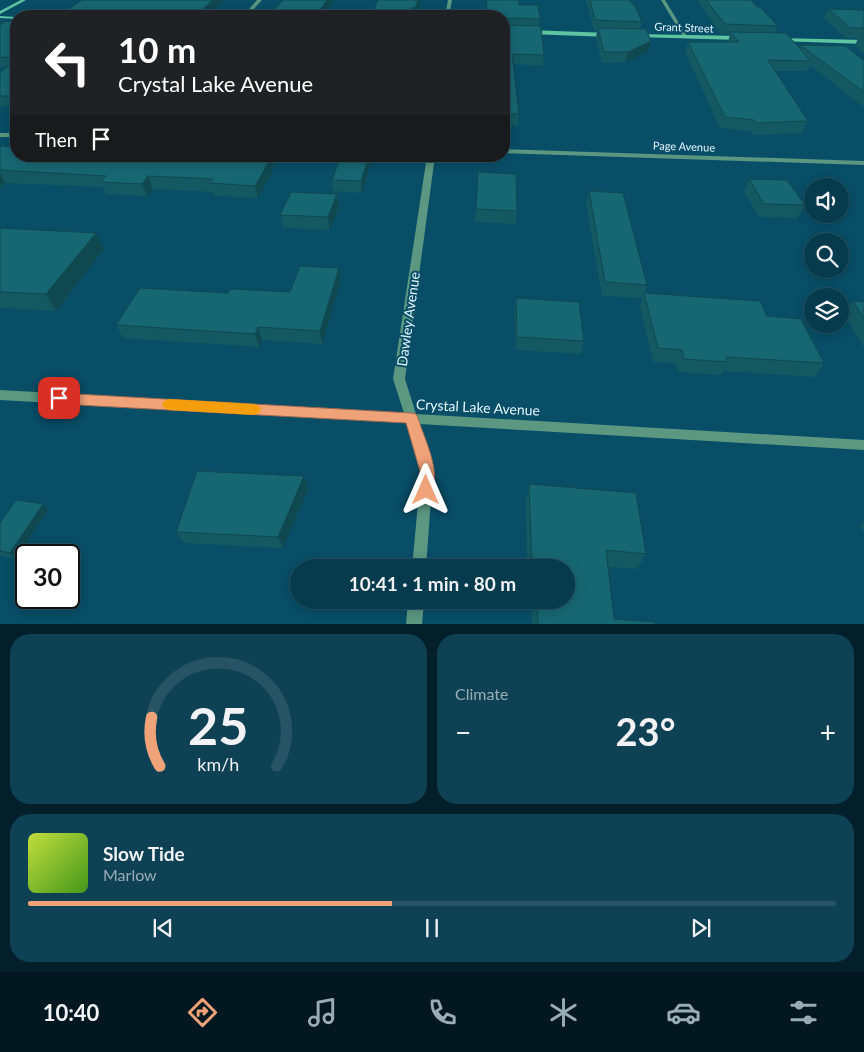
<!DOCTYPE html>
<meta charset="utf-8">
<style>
:root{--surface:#063a4d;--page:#0f4154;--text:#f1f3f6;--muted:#98adb6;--line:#275465;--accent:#f0a279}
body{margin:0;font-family:Lato,sans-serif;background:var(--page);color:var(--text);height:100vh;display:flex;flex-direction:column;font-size:19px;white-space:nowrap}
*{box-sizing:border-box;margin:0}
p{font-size:16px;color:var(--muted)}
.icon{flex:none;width:28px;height:28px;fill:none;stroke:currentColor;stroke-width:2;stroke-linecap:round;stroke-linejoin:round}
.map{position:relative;height:624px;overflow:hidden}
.sheet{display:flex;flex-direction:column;gap:10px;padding:10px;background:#03202a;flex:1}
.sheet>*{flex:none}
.top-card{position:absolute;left:10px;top:10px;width:500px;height:152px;border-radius:20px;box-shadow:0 2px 12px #0003,0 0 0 1px var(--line);background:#202124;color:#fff;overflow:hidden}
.controls{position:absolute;left:804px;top:178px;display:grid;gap:10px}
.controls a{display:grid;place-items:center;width:45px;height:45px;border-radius:50%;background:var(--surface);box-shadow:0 2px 12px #0003,0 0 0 1px var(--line);font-size:25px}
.speed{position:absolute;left:15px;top:544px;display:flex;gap:10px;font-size:25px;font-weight:700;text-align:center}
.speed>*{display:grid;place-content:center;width:65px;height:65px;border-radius:50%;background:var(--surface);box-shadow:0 2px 12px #0003,0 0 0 1px var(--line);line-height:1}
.speed .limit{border:2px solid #111;border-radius:8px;background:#fff;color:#111}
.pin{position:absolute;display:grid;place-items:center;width:42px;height:42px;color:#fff;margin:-21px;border-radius:10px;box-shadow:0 2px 8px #0006}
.me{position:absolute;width:55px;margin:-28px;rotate:0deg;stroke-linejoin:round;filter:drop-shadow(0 0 4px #0008)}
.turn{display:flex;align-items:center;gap:18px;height:105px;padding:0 25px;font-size:22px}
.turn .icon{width:65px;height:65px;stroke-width:2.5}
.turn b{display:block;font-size:35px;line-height:42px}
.then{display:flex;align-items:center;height:48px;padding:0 25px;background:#0003;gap:10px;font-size:19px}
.big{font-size:38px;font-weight:700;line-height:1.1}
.sheet .tile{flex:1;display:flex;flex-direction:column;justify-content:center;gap:8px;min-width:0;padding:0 18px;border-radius:20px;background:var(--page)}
.sheet .dial{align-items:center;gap:0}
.dial svg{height:130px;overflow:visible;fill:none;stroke:var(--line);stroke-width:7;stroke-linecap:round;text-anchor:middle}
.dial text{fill:var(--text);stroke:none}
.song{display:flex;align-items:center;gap:15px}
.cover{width:60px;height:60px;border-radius:8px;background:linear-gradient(135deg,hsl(70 70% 55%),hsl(100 70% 35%))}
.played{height:5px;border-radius:2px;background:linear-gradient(90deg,var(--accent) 45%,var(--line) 45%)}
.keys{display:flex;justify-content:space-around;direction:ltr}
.heat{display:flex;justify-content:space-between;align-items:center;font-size:28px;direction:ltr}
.sheet .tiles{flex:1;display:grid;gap:10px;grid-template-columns:1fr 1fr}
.tile:last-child{grid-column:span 2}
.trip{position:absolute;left:290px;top:559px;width:285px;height:50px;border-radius:25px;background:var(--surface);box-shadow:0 2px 12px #0003,0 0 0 1px var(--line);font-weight:700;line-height:50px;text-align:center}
.tabs{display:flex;height:80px;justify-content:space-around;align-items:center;background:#02171f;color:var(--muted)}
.tabs .icon{width:35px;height:35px}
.tabs .selected{color:var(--accent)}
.tabs b{font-size:22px;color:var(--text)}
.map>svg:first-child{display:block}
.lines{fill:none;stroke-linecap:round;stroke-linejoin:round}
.street{fill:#5b9781;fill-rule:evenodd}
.secondary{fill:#5ec4a1;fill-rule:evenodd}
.wall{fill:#145962}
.shaded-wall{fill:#104850}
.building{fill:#176772;stroke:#104850}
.route{fill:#f0a279;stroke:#9c694f}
.slow{fill:#f59e0b}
.labels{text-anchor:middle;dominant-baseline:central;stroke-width:4;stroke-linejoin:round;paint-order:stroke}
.far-street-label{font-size:11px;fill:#e4f6ff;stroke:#084e67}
.street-label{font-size:14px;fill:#e4f6ff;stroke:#084e67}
</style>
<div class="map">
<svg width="864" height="625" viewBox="0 0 864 625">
<rect width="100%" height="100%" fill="#084e67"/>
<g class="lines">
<g class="street">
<path d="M257,0H262L247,16H243Z"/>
<path d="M448,0H452L449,16H445Z"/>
<path d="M661,0H665L688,38H684Z"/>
<rect x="0" y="133" width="16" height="4"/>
<path d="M504,149L864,161V165L504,153Z"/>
<path d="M427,156H435L405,379L416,414L864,440V450L419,424L433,471L426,568H412L421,471L407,423L0,400V390L404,413L393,379Z"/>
<path d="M408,600H424L422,625H406Z"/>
</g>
<g class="secondary">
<path d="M21,0H26L0,14V11Z"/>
<path d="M0,16L16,17V19L0,18Z"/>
<path d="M504,29L610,33L613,35L610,37L504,33Z"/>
<path d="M635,34L740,36L743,38L740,40L637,37Z"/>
<path d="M778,38L864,40V44L780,41L778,40Z"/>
</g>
</g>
<g class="wall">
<path d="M421,0L416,16H371Z"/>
<path d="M586,0H630L642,22L640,29L651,41L649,51L626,62L602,63L596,38L597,30H594Z"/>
<path d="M697,0H751L778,26L775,33L799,48L800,45L864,61V107L810,65L807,71H775L808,121L802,133L753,135L750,131L720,128L685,52L688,42H728L730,34H721Z"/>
<path d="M519,5L540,19L539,26L544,55L543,66L513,64L519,114L518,126L504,125V16Z"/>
<path d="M828,9L864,10V54L855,46L858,38H846L824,18Z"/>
<path d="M16,22V107L0,106V72L6,67H0V25Z"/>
<path d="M0,148L16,156H272L274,168L258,198L214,196L213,192L153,189L147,196L106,194L103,187L5,183L0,187Z"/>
<path d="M341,156H373L362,193L333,191L332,180Z"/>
<path d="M478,172L517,211L516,224L475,222Z"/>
<path d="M749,179L805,205L798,218L759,217L744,191Z"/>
<path d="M589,191L647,285L643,298L602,296L586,204Z"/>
<path d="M337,194L339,207L330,230L283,228L280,215Z"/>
<path d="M0,228L104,249L56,311L0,308Z"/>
<path d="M339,268L341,281L322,344L262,340L259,347L123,338L116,325L228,293L290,292Z"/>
<path d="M644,293L767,316L824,363L815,377L723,371L721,375L678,372L676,363L653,362L640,307Z"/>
<path d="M516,298L584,341L581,354L516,350L514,312Z"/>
<path d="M853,301L864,302V348L844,314Z"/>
<path d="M529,484L646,554L637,569L608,567L614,619L656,625H532L531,600H566V568H527L526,501Z"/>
<path d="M308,489L283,548L184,543L176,532Z"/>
<path d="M43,504L48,510L16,559L0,556V523Z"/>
<path d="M864,521V533L860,525Z"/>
</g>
<g class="shaded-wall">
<path d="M213,0H224L207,16H195Z"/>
<path d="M327,0H334L324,16H316Z"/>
<path d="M418,0H421L416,16L415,8Z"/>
<path d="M411,8V16H408Z"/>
<path d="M651,41L649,51L626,62L628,52Z"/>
<path d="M272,156L274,168L258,198L255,186Z"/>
<path d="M369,156H373L362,193L361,181Z"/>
<path d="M0,173L5,183L1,187L0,185Z"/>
<path d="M148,176L153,189L147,196L142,184Z"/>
<path d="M337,194L339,207L330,230L328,217Z"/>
<path d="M96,233L104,249L56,311L46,294Z"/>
<path d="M339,268L341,281L322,344L320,331Z"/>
<path d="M258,327L262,340L259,347L255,334Z"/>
<path d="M304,476L308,489L283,548L278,537Z"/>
<path d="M43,504L48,510L16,559L10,553Z"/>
</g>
<g class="building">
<path d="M82,0H213L195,16H58Z"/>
<path d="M283,0H327L316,16H269Z"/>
<path d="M378,0H418L415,8H411L408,16H371Z"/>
<path d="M487,0H519V5H538L540,19L505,18L504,19V16H486Z"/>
<path d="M590,0H630L632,4H634L642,22L595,20Z"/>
<path d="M706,0H751L757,7H760L778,26L725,24Z"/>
<path d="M828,9L864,10V28H850Z"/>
<path d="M6,21L16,22V58L0,57V25Z"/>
<path d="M504,25L541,26L544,55L512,54L519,114H504Z"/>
<path d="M598,28L646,29L651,41L628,52H604Z"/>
<path d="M730,32L786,33L811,61L768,60L808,121L757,123L754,120L725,117L688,42H739Z"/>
<path d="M864,35V39L860,36Z"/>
<path d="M800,45L846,46L864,61V92Z"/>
<path d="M16,61V96H0V72Z"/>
<path d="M2,146L16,147V156H272L255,186L210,183L213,179L148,176L142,184L100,182L106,176L0,170V148Z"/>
<path d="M341,156H369L361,181L332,180Z"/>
<path d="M478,172L516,174L517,211L476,209Z"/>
<path d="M749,179L787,180L805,205L764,204Z"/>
<path d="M589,191L623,193L647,285L605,282Z"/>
<path d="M291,192L337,194L328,217L280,215Z"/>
<path d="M0,228L96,233L46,294L0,292Z"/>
<path d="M300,266L339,268L320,331L258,327L255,334L116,325L140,288L228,293L230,289L290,292Z"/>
<path d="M644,293L760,301L767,316L801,319L824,363L726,357L728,362L684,359L682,350L658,348Z"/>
<path d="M516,298L579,302L584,341L517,337Z"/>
<path d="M853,301L864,302V319Z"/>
<path d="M197,471L304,476L278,537L176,532Z"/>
<path d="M529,484L636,493L646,554L606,550L614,619L655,622L656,625H538L537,600H566V568H532Z"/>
<path d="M16,500L43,504L10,553L0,551V523Z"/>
</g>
<path class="route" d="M59,393L411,413L416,414L418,418C425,441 442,472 431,495L426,497L420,495L418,490L420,471L406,423L59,404L54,402L52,398L54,395Z"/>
<path class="slow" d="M169,399L254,404L259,406L261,409L259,413L254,415L169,410L164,408L162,405L164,401Z"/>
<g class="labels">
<g class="far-street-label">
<text transform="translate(684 27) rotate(2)">Grant Street</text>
<text transform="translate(684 146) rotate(2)">Page Avenue</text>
</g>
<g class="street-label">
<text transform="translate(408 319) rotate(-82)">Dawley Avenue</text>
<text transform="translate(478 407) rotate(3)">Crystal Lake Avenue</text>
</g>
</g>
</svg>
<div class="controls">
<a><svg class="icon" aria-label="sound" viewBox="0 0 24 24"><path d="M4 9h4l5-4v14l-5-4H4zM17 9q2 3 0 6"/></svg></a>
<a><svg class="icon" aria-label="search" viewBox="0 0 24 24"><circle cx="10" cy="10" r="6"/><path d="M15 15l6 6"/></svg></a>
<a><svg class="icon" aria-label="layers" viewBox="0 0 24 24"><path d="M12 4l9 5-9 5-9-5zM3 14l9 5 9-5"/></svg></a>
</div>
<div class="speed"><div class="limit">30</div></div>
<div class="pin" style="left:59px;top:398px;background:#d93025"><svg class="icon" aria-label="arrive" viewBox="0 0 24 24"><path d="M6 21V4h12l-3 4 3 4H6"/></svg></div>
<svg class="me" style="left:426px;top:490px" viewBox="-20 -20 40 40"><path d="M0-17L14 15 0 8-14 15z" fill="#f0a279" stroke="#fff" stroke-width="4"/></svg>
<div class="trip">10:41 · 1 min · 80 m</div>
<div class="top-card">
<div class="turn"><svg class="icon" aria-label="left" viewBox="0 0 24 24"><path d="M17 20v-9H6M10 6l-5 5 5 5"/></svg><div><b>10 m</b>Crystal Lake Avenue</div></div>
<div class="then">Then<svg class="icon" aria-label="arrive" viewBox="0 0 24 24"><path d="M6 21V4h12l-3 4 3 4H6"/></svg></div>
</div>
</div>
<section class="sheet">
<div class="tiles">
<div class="tile dial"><svg viewBox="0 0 100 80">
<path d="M14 69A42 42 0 1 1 86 69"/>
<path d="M14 69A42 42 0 0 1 9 39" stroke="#f0a279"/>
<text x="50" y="56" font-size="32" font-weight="700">25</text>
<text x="50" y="72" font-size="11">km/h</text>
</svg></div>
<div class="tile"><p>Climate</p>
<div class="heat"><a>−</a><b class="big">23°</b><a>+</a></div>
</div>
<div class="tile">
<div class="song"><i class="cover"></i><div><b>Slow Tide</b><p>Marlow</p></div></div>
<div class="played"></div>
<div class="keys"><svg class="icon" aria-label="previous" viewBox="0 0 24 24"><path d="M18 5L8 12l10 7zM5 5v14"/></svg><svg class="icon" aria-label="pause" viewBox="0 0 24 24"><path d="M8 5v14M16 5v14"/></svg><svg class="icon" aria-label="next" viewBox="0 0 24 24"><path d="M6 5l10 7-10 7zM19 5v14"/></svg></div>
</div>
</div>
</section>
<nav class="tabs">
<b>10:40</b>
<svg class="icon selected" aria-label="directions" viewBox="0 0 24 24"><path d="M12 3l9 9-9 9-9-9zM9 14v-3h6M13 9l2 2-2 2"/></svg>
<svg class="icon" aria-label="music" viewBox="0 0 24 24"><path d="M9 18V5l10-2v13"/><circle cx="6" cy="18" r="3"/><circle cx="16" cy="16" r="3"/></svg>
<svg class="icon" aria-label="phone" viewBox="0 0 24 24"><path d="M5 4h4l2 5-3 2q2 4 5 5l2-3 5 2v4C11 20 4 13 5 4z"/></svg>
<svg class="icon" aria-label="climate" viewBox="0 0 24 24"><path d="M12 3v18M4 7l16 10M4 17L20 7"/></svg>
<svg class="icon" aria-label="car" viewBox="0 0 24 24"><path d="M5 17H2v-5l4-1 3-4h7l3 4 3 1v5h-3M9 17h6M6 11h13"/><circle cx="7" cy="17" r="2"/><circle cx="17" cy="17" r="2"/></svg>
<svg class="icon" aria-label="filters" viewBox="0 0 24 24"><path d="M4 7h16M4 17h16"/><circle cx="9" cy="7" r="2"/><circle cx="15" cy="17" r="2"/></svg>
</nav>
